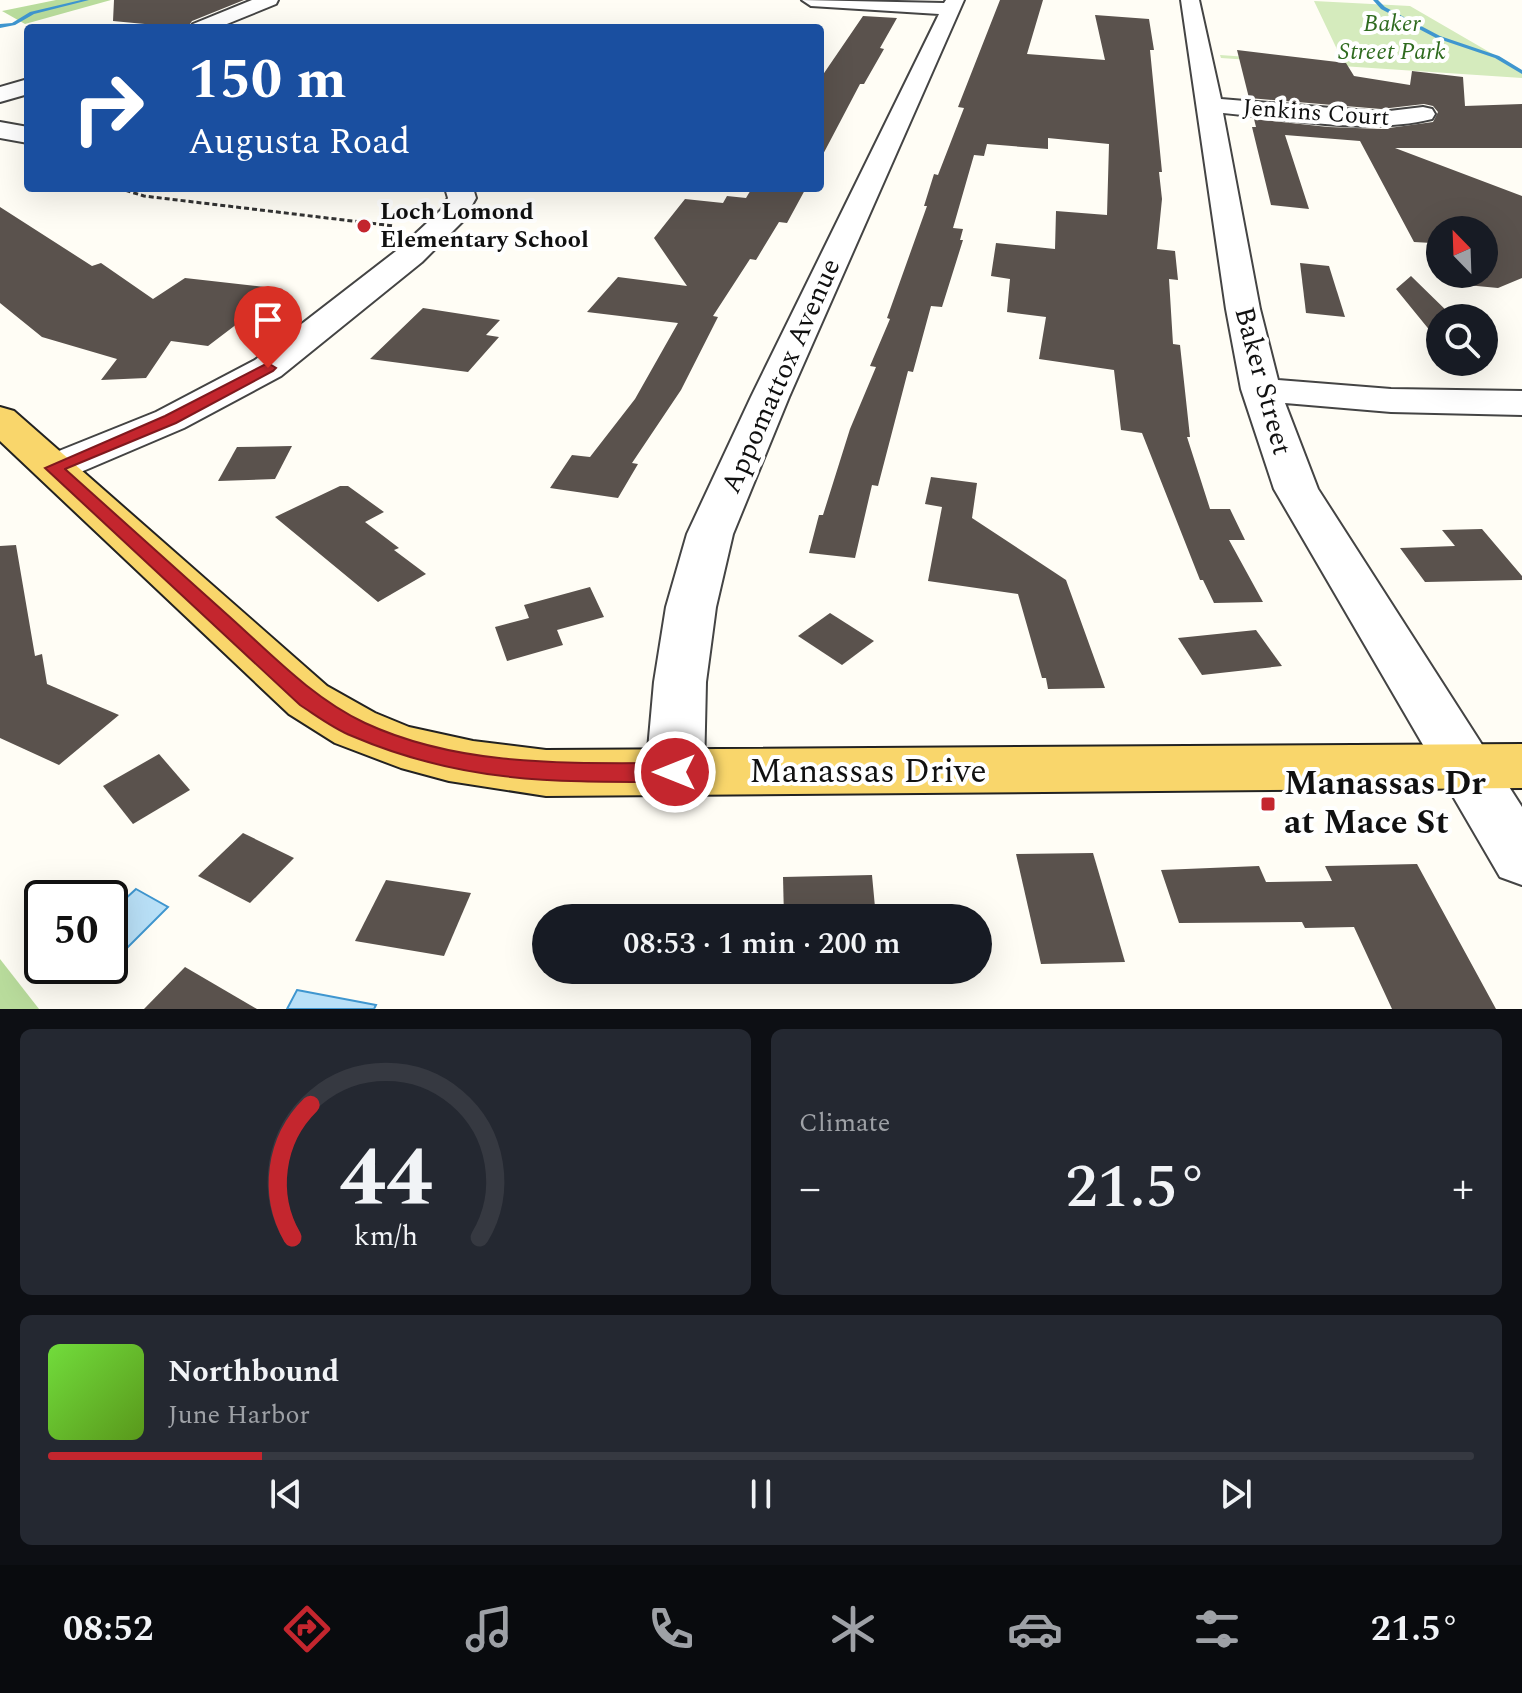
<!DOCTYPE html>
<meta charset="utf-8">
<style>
:root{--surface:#171b24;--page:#242831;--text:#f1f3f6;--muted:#9ea1a6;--line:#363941;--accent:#c4262e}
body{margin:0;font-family:Spectral,serif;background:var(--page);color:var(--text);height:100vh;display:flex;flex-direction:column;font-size:30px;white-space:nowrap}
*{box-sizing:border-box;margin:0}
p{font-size:26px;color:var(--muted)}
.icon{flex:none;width:44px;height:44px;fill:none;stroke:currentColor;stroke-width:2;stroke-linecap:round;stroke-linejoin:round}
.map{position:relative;height:1009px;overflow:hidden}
.panel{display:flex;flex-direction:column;gap:20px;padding:20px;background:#0d0f14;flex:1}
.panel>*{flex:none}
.hud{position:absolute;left:24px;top:24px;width:800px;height:168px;border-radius:8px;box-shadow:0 8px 32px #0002;background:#1a4fa0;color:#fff;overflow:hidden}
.needle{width:52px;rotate:337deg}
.buttons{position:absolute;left:1426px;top:216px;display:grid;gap:16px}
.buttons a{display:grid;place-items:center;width:72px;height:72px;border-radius:50%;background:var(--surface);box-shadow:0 8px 32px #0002;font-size:40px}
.speed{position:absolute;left:24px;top:880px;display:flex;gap:16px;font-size:40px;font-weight:700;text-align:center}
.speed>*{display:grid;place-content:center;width:104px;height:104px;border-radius:50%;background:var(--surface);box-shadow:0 8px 32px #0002;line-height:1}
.speed .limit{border:4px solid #111;border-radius:12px;background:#fff;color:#111}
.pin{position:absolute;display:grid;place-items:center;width:68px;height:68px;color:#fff;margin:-82px -34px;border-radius:50% 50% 50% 0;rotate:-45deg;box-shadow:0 0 8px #0007}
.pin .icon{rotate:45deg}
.me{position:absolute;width:88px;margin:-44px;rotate:270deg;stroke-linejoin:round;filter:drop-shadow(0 0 6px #0008)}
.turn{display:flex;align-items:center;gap:28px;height:168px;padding:0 32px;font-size:36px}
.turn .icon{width:104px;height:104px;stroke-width:2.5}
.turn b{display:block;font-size:56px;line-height:68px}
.big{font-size:60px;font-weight:600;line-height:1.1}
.panel .widget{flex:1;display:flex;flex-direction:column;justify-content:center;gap:12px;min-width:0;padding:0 28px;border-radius:12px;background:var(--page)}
.panel .dial{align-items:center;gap:0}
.dial svg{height:208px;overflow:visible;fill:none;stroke:var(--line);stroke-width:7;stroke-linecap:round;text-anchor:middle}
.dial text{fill:var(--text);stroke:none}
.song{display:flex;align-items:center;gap:24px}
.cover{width:96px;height:96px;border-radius:12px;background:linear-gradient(135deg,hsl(100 70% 55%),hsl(90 70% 35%))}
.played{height:8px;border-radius:4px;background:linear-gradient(90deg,var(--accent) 15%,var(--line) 15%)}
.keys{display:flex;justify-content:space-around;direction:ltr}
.heat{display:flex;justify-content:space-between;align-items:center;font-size:44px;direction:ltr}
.panel .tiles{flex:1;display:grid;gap:20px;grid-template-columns:1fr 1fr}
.widget:last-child{grid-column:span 2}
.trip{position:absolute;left:532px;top:904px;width:460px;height:80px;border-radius:40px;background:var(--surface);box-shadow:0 8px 32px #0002;font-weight:600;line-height:80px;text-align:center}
.menu{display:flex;height:128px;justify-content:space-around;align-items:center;background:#090b0e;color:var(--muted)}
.menu .icon{width:56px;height:56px}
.menu .selected{color:var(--accent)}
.menu b{font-size:36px;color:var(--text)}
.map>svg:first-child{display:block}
.green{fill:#d5ebbd}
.forest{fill:#b9dc9c}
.water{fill:#b9e0f7;stroke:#3f96cf;stroke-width:2}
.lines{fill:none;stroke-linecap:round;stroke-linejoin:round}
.stream{fill:#3f96cf;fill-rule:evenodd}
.building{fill:#5a524d}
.minor-casing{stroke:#444;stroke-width:4}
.major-casing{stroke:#222;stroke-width:4}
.path{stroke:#333;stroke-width:3;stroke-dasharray:5 3;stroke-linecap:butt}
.minor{fill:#fff;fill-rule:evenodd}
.major{fill:#f9d66b;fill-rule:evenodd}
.route{fill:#c4262e;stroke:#7f191e;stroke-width:2}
.poi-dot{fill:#c4262e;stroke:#fff;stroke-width:3}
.labels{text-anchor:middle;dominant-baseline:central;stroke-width:8;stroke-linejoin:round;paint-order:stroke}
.far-park-label{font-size:24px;font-style:italic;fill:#2f6b1f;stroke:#fff}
.far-street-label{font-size:24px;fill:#111;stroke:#fff}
.far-poi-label{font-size:24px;font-weight:bold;fill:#111;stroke:#fff;text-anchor:start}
.street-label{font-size:28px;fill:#111;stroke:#fff}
.near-street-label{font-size:34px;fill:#111;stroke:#fff}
.near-poi-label{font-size:34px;font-weight:bold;fill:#111;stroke:#fff;text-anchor:start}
</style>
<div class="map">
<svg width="1522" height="1009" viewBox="0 0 1522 1009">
<rect width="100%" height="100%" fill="#fffdf5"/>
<path class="green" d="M1314,1L1410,6L1522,71V78L1221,58L1220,55L1344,64Z"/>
<g class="forest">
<path d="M56,0H111L25,24L2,11Z"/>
<path d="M0,959L39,1009H0Z"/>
</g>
<g class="water">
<path d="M136,889L168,907L113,962L110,960V913Z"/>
<path d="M297,990L376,1005L374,1009H287Z"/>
</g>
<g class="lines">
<g class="stream">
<path d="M81,0H89L34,14L15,25L0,28V24L12,23L30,12Z"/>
<path d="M1373,0H1378L1385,7L1440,36L1499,56L1522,70V74L1495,58L1436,38L1381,9Z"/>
</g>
</g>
<g class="building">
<path d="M114,0H244L192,21L187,28L113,21Z"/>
<path d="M1000,0H1043L1027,54L1105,60L1095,15L1149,19L1154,50H1150L1162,172H1159L1162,199L1157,249L1175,251L1178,280L1169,279L1173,344L1180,345L1190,437H1187L1210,509H1230L1245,540H1229L1263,602L1214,603L1203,580H1200L1142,433L1121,430L1114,370L1039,359L1046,317L1007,312L1010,279L991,276L996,243L1055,249L1056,211L1107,215L1109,144L1048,138V149L987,144L984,156L974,155L953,228L963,229L960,240H963L942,307L931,306L913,372L908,371L878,486L872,485L855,558L809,553L819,515H823L850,429L876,367L870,366L890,319L887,318L927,206H924L934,174L938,175L964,108L958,107Z"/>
<path d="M863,16L897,18L880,48L884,49L864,84H860L820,160V79Z"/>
<path d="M1237,50L1346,63L1354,76L1410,85L1412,71L1463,77L1465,106L1522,104V148H1395L1522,196V278L1498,288L1456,284L1450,274H1484V230H1440V257L1432,243L1414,242L1360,141L1285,135L1309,209L1271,205L1252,127H1256L1254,119L1328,127L1382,129L1433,122L1438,112L1433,106L1424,104L1381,109L1249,98Z"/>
<path d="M752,188H806L787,223L779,222L756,260L750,259L713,316L718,317L681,390L632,463L638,464L618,498L550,488L572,455L590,457L635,399L678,323L587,312L618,277L687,286L654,238L685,199L723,203L727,196L746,198Z"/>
<path d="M0,207L92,266L101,263L153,299L185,278L283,289L208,346L171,341L146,378L101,380L117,359L42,337L0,303Z"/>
<path d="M1300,263L1329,266L1345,317L1306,313Z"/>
<path d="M1411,276L1454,318H1440V343L1396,289Z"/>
<path d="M423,308L500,320L486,335L499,337L468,372L370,359Z"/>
<path d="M292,446L275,479L218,481L237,447Z"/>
<path d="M931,477L977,483L972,518L1066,580L1105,688L1048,689L1046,678H1042L1018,594L928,581L942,507L925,504Z"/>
<path d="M340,486H348L384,512L365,522L399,548L394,550L426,574L378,602L275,517Z"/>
<path d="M1482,529L1522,576V580L1425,582L1400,548L1455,546L1442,530Z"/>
<path d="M16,545L35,656L42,654L47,684L119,715L59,765L0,738V546Z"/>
<path d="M590,587L604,617L557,630L563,645L507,661L495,627L529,618L524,605Z"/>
<path d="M830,613L874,641L842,665L798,636Z"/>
<path d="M1256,630L1282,666L1202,675L1178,638Z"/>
<path d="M159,754L190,790L133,824L103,786Z"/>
<path d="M243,833L294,858L250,903L198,876Z"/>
<path d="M1093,853L1125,962L1041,964L1016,854Z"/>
<path d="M1417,864L1496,1009H1392L1354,927L1305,928L1302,922L1179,923L1161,870L1259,866L1266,882L1332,881L1325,866Z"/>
<path d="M872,875L876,918H784L783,877Z"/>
<path d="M386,880L471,893L444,956L355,941Z"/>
<path d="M185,967L257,1009H144Z"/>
<path d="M834,970H881L882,977L834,978Z"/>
</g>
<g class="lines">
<g class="minor-casing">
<g id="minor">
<path d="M252,0H278L276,4L217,28H190L193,24Z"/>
<path d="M802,0L944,3L946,0H964L789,397L733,534L716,607L706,682L704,772L695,788L675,795L655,788L646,772L654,682L666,607L687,534L751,397L939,14L811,6Z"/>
<path d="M1181,0H1199L1221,99L1381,112L1423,107L1432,109L1435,114L1432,119C1368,135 1289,119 1223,113L1260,309L1278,380L1391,389L1522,391V415L1391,412L1285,403L1318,489L1522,807V885L1500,877L1274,489L1241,389L1226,309Z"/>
<path d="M28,79V94L0,102V87Z"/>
<path d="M0,122L28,127V143L0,138Z"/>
<path d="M445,188H473L476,198L463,221L422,262L281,376L184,428L69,477L54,481L39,477L33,468L39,459L156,412L255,360L400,248L441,210L448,198Z"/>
</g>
</g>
<g class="major-casing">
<path id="major" d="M0,407L14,411L327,686L375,713L409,727L473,741L546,750L1522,744V788L546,796L449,781L401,768L335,743L289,714L0,441Z"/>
</g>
<path class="path" d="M118,188L144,196L394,226"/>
<use href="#minor" class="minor"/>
<use href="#major" class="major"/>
</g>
<path class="route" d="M268,363L276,368L273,371L176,423L65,469C121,519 177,569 232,619C274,657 314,699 365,723C462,768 571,763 675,763L684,766L687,772L684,779L675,782C557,782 464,784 352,736C334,729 317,716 300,705L45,468L165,416Z"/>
<g class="poi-dot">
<circle cx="364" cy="226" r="8"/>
<rect x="1260" y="796" width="16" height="16" rx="4"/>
</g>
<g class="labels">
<g class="far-park-label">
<text x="1392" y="24">Baker<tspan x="1392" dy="28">Street Park</tspan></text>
</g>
<g class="far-street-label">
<text transform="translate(1316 113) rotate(4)">Jenkins Court</text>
</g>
<g class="far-poi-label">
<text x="380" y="212">Loch Lomond<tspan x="380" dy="28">Elementary School</tspan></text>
</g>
<g class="street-label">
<text transform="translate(781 376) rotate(-66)">Appomattox Avenue</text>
<text transform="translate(1263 381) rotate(75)">Baker Street</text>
</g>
<g class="near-street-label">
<text x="868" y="772">Manassas Drive</text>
</g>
<g class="near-poi-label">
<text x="1284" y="784">Manassas Dr<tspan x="1284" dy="39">at Mace St</tspan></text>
</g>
</g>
</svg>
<div class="buttons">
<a><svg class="needle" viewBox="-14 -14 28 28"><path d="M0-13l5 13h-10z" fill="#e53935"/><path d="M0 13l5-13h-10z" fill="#9ea1a6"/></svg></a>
<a><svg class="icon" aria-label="search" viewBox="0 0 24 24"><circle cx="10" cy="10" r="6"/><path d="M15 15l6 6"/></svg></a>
</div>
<div class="speed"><div class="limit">50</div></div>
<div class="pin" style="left:268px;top:368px;background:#d93025"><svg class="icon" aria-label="arrive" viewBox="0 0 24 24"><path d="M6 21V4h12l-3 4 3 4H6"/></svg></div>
<svg class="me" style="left:675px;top:772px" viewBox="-20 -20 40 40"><circle r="17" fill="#c4262e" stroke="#fff" stroke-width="3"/><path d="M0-11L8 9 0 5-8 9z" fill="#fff"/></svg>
<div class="trip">08:53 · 1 min · 200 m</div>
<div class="hud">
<div class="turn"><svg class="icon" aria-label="right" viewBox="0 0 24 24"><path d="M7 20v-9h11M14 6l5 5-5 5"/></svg><div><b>150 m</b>Augusta Road</div></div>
</div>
</div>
<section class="panel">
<div class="tiles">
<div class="widget dial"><svg viewBox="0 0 100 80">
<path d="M14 69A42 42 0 1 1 86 69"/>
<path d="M14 69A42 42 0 0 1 21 18" stroke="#c4262e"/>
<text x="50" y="56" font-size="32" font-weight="700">44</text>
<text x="50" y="72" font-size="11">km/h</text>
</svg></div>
<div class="widget"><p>Climate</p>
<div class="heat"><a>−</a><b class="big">21.5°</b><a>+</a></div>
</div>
<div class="widget">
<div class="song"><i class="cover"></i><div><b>Northbound</b><p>June Harbor</p></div></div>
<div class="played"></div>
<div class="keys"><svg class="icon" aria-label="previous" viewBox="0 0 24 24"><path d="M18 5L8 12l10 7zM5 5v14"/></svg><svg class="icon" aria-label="pause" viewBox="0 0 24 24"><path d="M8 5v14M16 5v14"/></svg><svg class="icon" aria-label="next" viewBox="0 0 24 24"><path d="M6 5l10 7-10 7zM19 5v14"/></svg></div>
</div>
</div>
</section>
<nav class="menu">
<b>08:52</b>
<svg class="icon selected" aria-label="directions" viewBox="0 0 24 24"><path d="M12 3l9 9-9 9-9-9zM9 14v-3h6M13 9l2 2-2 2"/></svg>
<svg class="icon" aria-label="music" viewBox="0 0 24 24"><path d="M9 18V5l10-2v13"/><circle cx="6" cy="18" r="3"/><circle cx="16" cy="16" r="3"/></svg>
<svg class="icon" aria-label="phone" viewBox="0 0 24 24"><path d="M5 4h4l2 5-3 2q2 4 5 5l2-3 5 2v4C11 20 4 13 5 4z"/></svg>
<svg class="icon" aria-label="climate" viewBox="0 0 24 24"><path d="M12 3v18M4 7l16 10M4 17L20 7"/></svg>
<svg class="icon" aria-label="car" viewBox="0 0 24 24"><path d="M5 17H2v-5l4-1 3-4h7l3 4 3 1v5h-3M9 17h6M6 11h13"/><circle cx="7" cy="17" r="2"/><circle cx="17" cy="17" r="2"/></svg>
<svg class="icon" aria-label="filters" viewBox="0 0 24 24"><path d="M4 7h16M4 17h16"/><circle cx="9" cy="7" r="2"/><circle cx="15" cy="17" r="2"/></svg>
<b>21.5°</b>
</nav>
